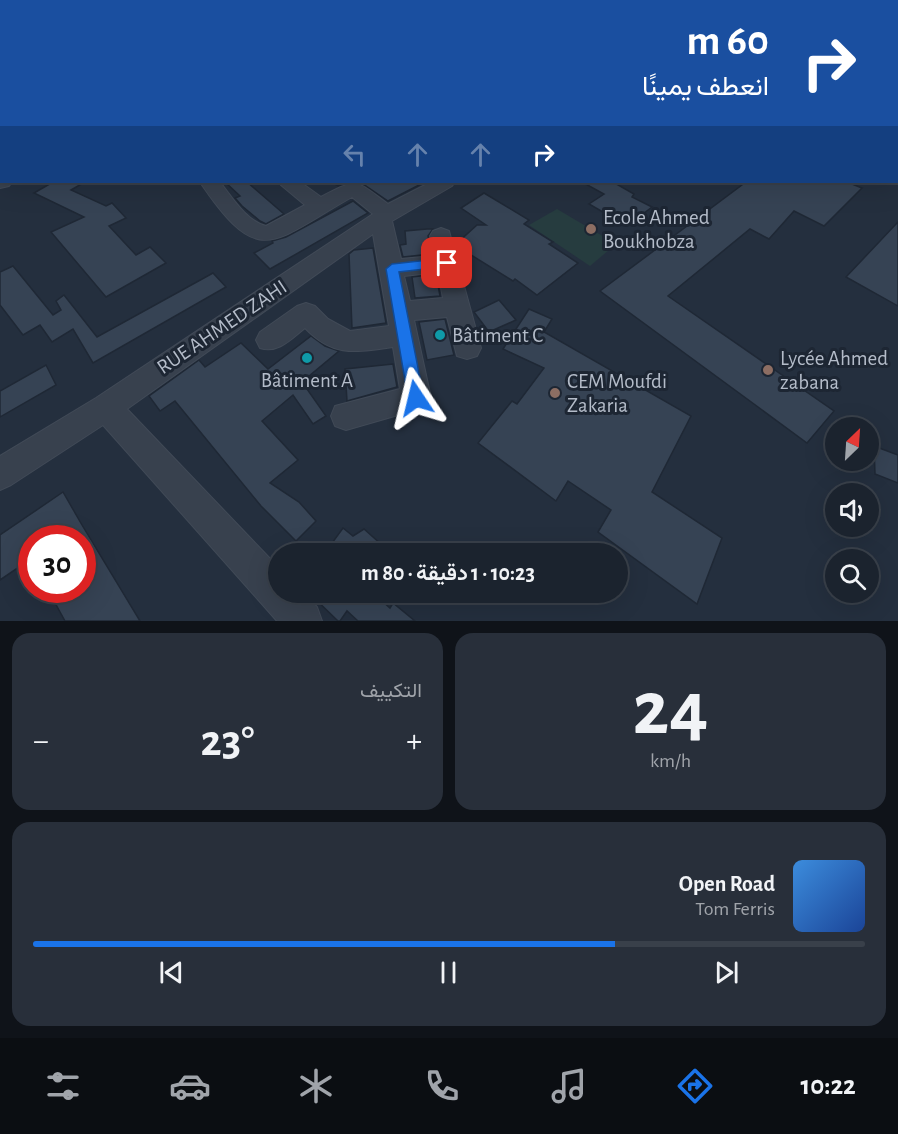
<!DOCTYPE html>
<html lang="ar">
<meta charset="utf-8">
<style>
:root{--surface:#1b232e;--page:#282f3a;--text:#f1f3f6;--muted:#a0a4aa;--line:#39404a;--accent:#1a73e8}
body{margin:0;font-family:"Alegreya Sans",Vazirmatn,sans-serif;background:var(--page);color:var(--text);direction:rtl;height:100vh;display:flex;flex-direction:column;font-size:22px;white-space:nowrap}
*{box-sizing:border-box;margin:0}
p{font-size:20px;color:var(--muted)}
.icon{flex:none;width:33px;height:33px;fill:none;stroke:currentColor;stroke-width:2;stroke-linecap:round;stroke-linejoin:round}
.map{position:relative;height:621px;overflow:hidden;direction:ltr}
.drawer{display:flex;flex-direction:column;gap:12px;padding:12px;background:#0f1319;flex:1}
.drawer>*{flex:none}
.hud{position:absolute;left:0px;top:0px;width:898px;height:183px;box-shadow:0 6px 24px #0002,0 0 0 2px var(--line);direction:rtl;background:#1a4fa0;color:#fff;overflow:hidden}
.needle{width:39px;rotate:25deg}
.controls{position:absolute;left:825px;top:417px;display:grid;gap:12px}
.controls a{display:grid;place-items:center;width:54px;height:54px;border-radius:50%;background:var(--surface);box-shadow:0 6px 24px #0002,0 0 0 2px var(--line);font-size:30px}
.speed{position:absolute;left:18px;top:525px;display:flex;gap:12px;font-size:30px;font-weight:700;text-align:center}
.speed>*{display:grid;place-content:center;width:78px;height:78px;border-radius:50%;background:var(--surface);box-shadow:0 6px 24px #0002,0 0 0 2px var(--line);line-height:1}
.speed .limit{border:9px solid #d22;background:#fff;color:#111}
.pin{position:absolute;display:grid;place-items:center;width:51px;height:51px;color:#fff;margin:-26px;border-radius:12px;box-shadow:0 3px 9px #0006}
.me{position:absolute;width:66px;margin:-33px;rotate:350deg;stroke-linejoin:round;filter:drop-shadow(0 0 4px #0008)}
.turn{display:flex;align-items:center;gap:21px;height:126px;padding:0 30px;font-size:27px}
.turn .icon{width:78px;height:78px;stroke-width:2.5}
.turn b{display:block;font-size:42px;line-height:51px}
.lanes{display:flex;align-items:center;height:57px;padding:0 30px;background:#0003;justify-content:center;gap:30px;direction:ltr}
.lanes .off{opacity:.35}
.big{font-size:45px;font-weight:600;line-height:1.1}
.drawer .tile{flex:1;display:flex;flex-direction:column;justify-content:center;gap:9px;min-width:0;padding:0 21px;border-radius:18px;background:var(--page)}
.drawer .dial{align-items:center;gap:0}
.dial b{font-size:78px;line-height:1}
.song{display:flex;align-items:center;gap:18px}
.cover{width:72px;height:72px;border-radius:9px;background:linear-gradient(135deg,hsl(210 70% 55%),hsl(220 70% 35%))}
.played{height:6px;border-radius:3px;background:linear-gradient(90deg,var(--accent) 70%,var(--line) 70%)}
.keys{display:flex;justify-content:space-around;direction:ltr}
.heat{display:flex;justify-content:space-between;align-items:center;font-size:33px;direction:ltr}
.drawer .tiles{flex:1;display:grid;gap:12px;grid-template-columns:1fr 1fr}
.tile:last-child{grid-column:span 2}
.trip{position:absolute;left:268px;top:543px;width:360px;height:60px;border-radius:30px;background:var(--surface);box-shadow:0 6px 24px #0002,0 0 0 2px var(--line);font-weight:600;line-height:60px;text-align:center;direction:rtl}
.tab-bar{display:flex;height:96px;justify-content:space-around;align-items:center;background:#0b0e12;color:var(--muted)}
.tab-bar .icon{width:42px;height:42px}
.tab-bar .selected{color:var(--accent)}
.tab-bar b{font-size:27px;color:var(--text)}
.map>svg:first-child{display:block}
.green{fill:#263c3f}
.building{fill:#364354;stroke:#1f2835;stroke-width:1.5}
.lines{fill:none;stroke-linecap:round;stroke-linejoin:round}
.minor-casing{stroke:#414a57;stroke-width:2}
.major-casing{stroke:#414a57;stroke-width:2}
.minor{fill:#38414e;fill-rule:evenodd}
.major{fill:#56606e;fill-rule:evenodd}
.route{fill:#1a73e8;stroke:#114b97;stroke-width:1.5}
.education-dot{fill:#8d6e63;stroke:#1d2633;stroke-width:2}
.culture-dot{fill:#0f9aa8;stroke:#1d2633;stroke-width:2}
.labels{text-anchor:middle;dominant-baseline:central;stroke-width:6;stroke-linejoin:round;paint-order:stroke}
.poi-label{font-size:21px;fill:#b4bcc9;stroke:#1d2633;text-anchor:start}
.street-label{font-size:21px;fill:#b4bcc9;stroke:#1d2633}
</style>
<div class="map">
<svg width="898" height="621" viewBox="0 0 898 621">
<rect width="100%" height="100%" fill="#242f3e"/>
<path class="green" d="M557,209L616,244L590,266L529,225Z"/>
<g class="building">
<path d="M53,182H85L71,190L106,206L112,203L126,218L109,226L136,255L150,247L166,263L106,297L51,232L84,217L34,193Z"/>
<path d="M225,182H247L284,214L266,224L260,221L242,206L235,198L240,196Z"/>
<path d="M332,182H425L388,201L363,184L350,182L338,186Z"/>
<path d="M582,182H613L634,194L632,197L652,207L627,226L589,204L604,194Z"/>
<path d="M746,182H847L862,188L824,226L794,211L769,239L750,229L668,296L834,411L807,443L600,291Z"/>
<path d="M484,193L529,220L524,224L553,242L549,244L578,263L537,295L515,279L513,281L455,245L477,225H486L461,208Z"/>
<path d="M353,201L368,213L270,269L254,253L273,243L272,241L286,237Z"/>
<path d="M898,222V306L846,277Z"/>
<path d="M427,229H433L428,236L431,254L403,257L400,245L406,244L405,231Z"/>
<path d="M373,248L386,323L352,328L349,254L354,250Z"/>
<path d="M13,266L53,315L61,310L56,301L64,295L97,337L213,273L226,287L93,363L73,329L52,342L40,325L23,335L0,305V272Z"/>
<path d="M436,274L440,296L415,298L412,277Z"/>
<path d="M499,300L516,320L489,332L474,312Z"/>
<path d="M529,309L552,319L544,332L691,416L652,492L722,538L697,604L598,532L611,510L568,481L556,501L478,443L512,401L517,404L544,368L503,349Z"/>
<path d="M445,319L454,355L427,360L419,322Z"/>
<path d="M311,336L325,346L339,351L302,382L326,416L313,424L293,395L262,421L298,460L270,483L299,502L316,521L296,541L261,506L175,401L160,411L149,396L199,360L205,367L241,343L268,369Z"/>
<path d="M393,364L397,387L347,401L345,369Z"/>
<path d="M46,365L56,385L0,417V391Z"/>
<path d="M874,446L898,455V483L875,474Z"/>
<path d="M63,492L82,525L140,621H65L48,590H82V538H32V558L0,580V535Z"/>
<path d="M343,528L353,536L364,529L392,554H324Z"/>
<path d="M308,592H372L390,608L393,603L415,621H358L347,611L340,621H338Z"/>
</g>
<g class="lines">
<g class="minor-casing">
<g id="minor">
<rect x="897" y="132" width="1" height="11"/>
<path d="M0,176L2,182H12L9,186L0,188Z"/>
<path d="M200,182H220C232,197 246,221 266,226L305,205L281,185L283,182H305L303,184L321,197C359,177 355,180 388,204L431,182H455L452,186L392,221L401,259L434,256L430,236L433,231L441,228L449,231L481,348L477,356L467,359L457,356L447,317L414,320L431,398L426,407L346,430L335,426L331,416L335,406L400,389L393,347C356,352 334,358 305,328C291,339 278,354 260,348L256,340L260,332L297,306L306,303L315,306L328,319L350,331L389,326L373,234L127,409L279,568V592H302L317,607L322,621H277L103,425L11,485L0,490V456L96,398L373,214L352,197C272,242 260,271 200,182ZM438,272L443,298L410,301L404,276Z"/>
</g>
</g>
<g class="major-casing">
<rect id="major" x="897" y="143" width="1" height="14"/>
</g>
<use href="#minor" class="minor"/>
<use href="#major" class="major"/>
</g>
<linearGradient id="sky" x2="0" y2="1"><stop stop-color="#141a22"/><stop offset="0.44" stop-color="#3f4d63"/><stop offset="1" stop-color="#3f4d63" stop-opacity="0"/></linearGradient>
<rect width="898" height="156" fill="url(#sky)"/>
<path class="route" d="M447,258L453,263L452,266L399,272L424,398L422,403L416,405L411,403L408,398L386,269L392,264Z"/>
<g class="education-dot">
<circle cx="591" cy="229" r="6"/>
<circle cx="768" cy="370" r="6"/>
<circle cx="555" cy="393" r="6"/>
</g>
<g class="culture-dot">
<circle cx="440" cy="335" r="6"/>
<circle cx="307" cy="358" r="6"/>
</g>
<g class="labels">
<g class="poi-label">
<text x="603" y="217">Ecole Ahmed<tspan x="603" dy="24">Boukhobza</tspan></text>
<text x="452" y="335">Bâtiment C</text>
<text x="780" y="358">Lycée Ahmed<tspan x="780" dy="24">zabana</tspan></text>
<text x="307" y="380" text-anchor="middle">Bâtiment A</text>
<text x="567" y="381">CEM Moufdi<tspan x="567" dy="24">Zakaria</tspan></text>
</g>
<g class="street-label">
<text transform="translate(222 327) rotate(-34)">RUE AHMED ZAHI</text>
</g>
</g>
</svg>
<div class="controls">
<a><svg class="needle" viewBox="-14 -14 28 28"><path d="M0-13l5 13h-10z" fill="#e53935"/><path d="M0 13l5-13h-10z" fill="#a0a4aa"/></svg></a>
<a><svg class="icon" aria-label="sound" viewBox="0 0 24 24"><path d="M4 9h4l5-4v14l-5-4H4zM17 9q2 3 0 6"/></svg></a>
<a><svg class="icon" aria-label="search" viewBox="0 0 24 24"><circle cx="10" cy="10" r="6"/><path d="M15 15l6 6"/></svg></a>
</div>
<div class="speed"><div class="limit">30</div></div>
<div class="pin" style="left:447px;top:263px;background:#d93025"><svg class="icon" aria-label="arrive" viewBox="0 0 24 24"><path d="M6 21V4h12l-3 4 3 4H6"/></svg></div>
<svg class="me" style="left:416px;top:398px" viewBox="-20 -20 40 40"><path d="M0-17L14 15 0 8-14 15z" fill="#1a73e8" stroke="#fff" stroke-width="4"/></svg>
<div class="trip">10:23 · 1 دقيقة · 80 m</div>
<div class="hud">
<div class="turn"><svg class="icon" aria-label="right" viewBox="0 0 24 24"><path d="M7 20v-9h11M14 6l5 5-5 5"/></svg><div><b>60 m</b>انعطف يمينًا</div></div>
<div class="lanes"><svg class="icon off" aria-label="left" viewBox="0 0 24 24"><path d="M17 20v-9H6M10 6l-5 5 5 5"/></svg><svg class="icon off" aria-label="ahead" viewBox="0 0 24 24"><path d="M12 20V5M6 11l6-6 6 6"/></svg><svg class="icon off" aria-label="ahead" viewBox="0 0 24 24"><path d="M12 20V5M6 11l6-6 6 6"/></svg><svg class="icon" aria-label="right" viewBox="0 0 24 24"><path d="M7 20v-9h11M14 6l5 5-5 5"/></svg></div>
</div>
</div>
<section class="drawer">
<div class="tiles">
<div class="tile dial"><b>24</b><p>km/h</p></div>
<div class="tile"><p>التكييف</p>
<div class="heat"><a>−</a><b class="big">23°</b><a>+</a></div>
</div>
<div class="tile">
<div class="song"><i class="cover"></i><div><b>Open Road</b><p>Tom Ferris</p></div></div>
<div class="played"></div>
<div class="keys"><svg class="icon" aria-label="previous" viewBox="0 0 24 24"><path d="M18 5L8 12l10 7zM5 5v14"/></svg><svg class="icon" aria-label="pause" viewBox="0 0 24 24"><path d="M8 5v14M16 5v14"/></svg><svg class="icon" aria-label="next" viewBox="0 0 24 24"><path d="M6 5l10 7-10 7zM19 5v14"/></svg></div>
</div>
</div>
</section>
<nav class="tab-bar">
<b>10:22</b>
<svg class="icon selected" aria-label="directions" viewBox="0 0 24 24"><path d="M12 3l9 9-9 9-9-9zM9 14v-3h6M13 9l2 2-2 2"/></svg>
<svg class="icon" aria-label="music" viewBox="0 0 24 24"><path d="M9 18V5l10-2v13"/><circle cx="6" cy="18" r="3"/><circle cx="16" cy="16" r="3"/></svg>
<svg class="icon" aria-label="phone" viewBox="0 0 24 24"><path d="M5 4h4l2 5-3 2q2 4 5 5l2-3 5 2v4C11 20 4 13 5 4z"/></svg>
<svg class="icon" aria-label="climate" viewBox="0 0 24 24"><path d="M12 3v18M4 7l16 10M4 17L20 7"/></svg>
<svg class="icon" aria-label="car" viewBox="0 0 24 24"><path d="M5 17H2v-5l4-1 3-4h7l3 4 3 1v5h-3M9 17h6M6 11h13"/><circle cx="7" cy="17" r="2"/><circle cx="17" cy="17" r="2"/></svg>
<svg class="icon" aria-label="filters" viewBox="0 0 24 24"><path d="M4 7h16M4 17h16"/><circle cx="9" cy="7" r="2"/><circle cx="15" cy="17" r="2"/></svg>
</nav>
